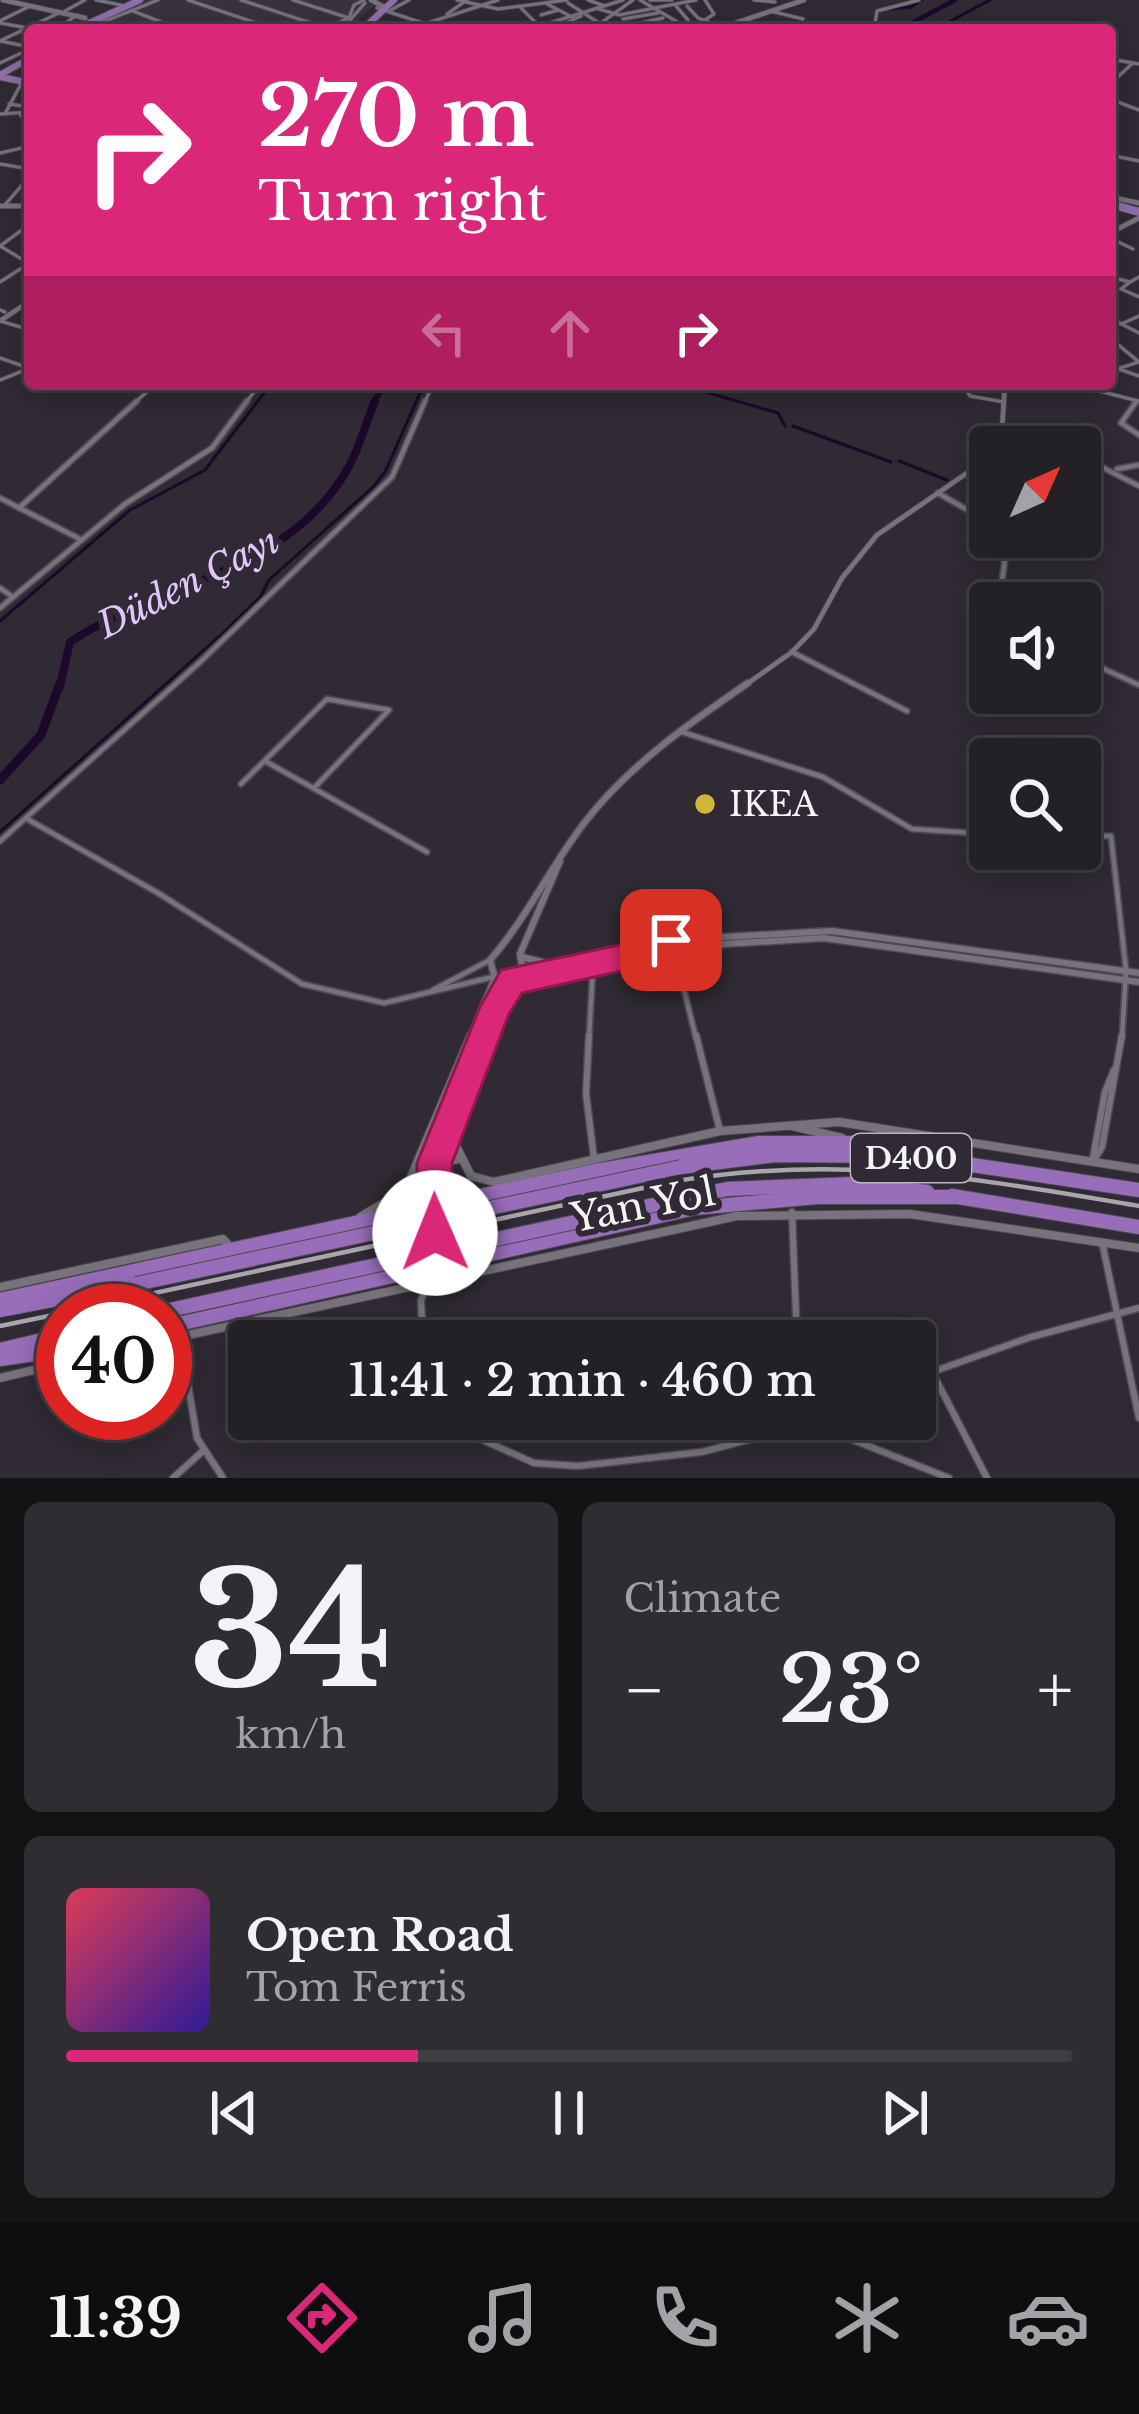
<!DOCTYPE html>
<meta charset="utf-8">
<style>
:root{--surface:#232026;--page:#2f2d32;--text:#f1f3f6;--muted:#a3a3a7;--line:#403e43;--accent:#db2777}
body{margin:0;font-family:"Libre Baskerville",serif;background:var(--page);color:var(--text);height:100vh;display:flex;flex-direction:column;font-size:45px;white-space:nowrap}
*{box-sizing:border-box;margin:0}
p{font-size:39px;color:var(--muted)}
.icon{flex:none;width:66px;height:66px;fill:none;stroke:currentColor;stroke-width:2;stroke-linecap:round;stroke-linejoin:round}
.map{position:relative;height:1478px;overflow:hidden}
.drawer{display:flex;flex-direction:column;gap:24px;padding:24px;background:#131215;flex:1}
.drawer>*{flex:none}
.top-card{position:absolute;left:24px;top:24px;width:1092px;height:366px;border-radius:12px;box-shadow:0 6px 30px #0003,0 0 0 3px var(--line);background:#db2777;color:#fff;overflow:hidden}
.needle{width:78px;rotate:45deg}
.buttons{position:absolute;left:969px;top:426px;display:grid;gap:24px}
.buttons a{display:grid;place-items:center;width:132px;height:132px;border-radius:12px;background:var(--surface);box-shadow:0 6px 30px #0003,0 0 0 3px var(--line);font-size:60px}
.speed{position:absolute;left:36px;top:1284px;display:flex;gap:24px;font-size:60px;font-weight:700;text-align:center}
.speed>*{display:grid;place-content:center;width:156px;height:156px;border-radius:50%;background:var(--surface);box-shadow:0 6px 30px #0003,0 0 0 3px var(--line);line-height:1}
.speed .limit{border:18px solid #d22;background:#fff;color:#111}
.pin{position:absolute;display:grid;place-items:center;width:102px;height:102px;color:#fff;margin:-51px;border-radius:24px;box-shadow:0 6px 18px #0006}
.me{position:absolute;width:132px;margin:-66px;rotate:359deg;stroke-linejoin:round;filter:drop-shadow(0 0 9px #0008)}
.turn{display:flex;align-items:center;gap:42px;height:252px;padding:0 36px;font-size:54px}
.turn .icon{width:156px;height:156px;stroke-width:2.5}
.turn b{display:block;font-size:84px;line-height:102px}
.lanes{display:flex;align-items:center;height:114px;padding:0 36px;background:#0003;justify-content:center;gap:60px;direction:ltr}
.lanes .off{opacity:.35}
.big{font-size:90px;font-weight:600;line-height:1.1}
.drawer .tile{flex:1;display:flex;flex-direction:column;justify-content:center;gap:18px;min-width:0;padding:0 42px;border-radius:18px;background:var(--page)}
.drawer .dial{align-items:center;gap:0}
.dial b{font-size:156px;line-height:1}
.song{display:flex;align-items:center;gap:36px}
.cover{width:144px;height:144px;border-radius:18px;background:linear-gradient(135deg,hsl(350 70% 55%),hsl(250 70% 35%))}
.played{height:12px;border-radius:6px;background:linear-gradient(90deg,var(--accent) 35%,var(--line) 35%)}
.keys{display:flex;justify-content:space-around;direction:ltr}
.heat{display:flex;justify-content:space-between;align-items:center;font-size:66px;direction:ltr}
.drawer .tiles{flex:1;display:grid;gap:24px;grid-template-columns:1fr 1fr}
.tile:last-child{grid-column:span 2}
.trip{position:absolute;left:228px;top:1320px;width:708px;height:120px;border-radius:12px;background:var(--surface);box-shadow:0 6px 30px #0003,0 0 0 3px var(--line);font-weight:600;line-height:120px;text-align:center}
.tab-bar{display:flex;height:192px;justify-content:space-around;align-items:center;background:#0e0d0f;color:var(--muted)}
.tab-bar .icon{width:84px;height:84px}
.tab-bar .selected{color:var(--accent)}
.tab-bar b{font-size:54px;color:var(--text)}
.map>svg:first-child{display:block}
.built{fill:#393240}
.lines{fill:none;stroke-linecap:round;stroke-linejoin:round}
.stream{stroke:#1c082b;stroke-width:3}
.river-far3{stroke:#1c082b;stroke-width:4.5}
.river-far2{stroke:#1c082b;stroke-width:6}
.river-far1{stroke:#1c082b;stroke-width:8}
.river{stroke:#1c082b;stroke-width:9}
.minor-far2-casing{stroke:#4d4950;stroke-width:4.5}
.minor-far1-casing{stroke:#4d4950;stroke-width:8}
.minor-casing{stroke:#4d4950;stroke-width:9}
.tertiary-far3-casing{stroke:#4d4950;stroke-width:4.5}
.tertiary-far2-casing{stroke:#4d4950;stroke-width:6}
.tertiary-far1-casing{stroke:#4d4950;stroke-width:9}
.tertiary-casing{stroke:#4d4950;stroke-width:10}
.secondary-casing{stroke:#4d4950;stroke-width:6}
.primary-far1-casing{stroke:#4d4950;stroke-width:8}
.primary-casing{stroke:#4d4950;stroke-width:9}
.trunk-casing{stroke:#4d4950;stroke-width:16}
.minor-far2{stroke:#77727c;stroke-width:3}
.minor-far1{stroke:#77727c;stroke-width:4.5}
.minor{stroke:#77727c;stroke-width:6}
.tertiary-far3{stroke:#77727c;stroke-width:3}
.tertiary-far2{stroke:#77727c;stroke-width:4.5}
.tertiary-far1{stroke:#77727c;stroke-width:6}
.tertiary{stroke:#77727c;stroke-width:8}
.secondary{stroke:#77727c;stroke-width:4.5}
.primary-far1{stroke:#906eab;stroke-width:6}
.primary{stroke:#906eab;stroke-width:8}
.trunk{stroke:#986dba;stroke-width:14}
.tram{stroke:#a9a5ad;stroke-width:4.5}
.trunk-bridge-casing{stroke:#4d4950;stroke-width:16;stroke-linecap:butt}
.trunk-bridge{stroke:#986dba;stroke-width:14}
.route{fill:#db2777;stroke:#8e194d;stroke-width:3}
.poi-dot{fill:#d0b837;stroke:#2f2a33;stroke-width:4.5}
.labels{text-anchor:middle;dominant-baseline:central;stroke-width:12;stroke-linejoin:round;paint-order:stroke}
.shield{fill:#2f2a33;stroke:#bab7be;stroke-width:3}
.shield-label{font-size:30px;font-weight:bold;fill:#f6f3f9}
.poi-label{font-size:33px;fill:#f6f3f9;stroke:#2f2a33;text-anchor:start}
.water-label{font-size:36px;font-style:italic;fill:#e1c5fb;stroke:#2f2a33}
.near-street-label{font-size:39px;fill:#f6f3f9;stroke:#2f2a33}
</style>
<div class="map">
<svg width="1139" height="1478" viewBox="0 0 1139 1478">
<rect width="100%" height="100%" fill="#2f2a33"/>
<path class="built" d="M147,0H359L376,4L347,30H79Z"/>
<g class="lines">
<g class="stream">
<path d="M890,9L911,7L921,0"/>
<path d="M876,20L879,30"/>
<path d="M944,30L949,22L990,0"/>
<path d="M678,384L778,413L785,426"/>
<path d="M793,426L891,462"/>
<path d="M899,461L947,480"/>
<path d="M0,621L130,510L205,470L271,384"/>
<path d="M0,832L224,632L261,596L269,580L373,487L385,472L424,384"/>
</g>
<path class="river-far3" d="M910,30V24L955,0"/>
<path class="river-far2" d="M373,404L384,384"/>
<path class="river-far1" d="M60,686L70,642C160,583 281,574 342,478C358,454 364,427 375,401"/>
<path class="river" d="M0,780L41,735L60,683"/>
<g class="minor-far2-casing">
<g id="minor-far2">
<path d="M96,0L121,5"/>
<path d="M188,0L277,30"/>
<path d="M241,0L326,28"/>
<path d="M293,0L349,18"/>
<path d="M457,0L498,9L567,0"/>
<path d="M588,0L605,6"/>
<path d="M640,0L691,30"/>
<path d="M650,0H672"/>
<path d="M754,0L775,2"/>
<path d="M568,3L599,23"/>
<path d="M547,4L574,18"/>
<path d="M676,6L688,20"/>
<path d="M687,6L698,18L722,27"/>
<path d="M521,8L538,25"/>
<path d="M599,9L619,15L696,0"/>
<path d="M391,10L409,0"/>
<path d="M65,11L85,0"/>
<path d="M133,11L181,30"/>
<path d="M770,11L803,19"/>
<path d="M447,14L467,0"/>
<path d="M541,15L558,10"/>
<path d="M623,19L658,13"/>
<path d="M350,20L365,3"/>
<path d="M0,21L30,6"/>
<path d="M746,21L767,30"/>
<path d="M0,23L28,28"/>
<path d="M566,24L588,30"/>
<path d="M433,26L555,28L581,16"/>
<path d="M540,26L623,0"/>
<path d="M627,26L663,18"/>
<path d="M56,30L77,15"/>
<path d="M83,30L158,0"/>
<path d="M322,30L349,18L354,5L364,0"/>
<path d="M406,30L498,0"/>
<path d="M591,30L633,0"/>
<path d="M634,30L657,23"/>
<path d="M690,30L714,14L705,0"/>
<path d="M874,30L877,11L919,0"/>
<path d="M0,41L61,12"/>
<path d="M0,41L30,47"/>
<path d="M1110,59L1139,64"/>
<path d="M0,63L30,49"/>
<path d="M1110,84L1133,63"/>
<path d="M1110,99L1139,110"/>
<path d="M9,104L30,107"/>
<path d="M19,113L30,126"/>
<path d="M5,114L22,82"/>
<path d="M0,153L30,146"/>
<path d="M1110,155L1139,161"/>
<path d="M0,164L30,169"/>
<path d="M4,206L30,176"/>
<path d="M1110,238L1133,249"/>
<path d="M0,246L30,224"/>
<path d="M0,246L30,264"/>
<path d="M1110,277L1130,282L1139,277"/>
<path d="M0,282L28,264"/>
<path d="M1130,282L1121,289L1139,297"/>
<path d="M0,310L5,312"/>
<path d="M1110,318L1139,333"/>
<path d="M0,321L30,330"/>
<path d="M1121,324L1139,316"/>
<path d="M1110,338L1139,362L1120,368"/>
<path d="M0,358L23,366"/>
<path d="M1110,366L1139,376"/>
<path d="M0,380L30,368"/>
<path d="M962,384L970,396L1004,402"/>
<path d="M1072,384L1138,401"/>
<path d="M133,404L156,384"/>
<path d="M245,404L260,384"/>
<path d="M424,404L433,384"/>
</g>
</g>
<g class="minor-far1-casing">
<g id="minor-far1">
<path d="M1136,402L1121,423L1139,435"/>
<path d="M1004,426L1060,447"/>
<path d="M1080,456L1139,486"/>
<path d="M1117,469L1139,465"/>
<path d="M938,493L990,523"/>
<path d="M0,498L80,539"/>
<path d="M19,508L137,401"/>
<path d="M1002,587L1026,603"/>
<path d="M0,588L13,597"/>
<path d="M999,603L1008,537"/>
<path d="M0,608L125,504L212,448L247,401"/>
<path d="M792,652L907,711"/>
<path d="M1080,658L1139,685"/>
<path d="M679,731L823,777L912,829L990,834"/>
<path d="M265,761L427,852"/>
<path d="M241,784L327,699L389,710L314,788"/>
<path d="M29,820L158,893L302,984L384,1003L493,977"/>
<path d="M1080,836H1111L1126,970L1122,1038"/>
<path d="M0,841L199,663L392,477L425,401"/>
<path d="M673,945L696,1038"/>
<path d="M433,990L490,960"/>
<path d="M589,1038L593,966"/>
</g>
</g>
<g class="minor-casing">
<g id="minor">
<path d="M589,1035L586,1094L594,1158"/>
<path d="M696,1035L720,1131"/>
<path d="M1093,1158L1105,1092L1114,1070"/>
<path d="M1094,1160L1102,1147L1122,1035"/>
<path d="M792,1212L797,1341"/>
<path d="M1102,1242L1139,1418"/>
<path d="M180,1337L197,1438L223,1478"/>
<path d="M423,1341L421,1300L429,1283"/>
<path d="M932,1372L987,1478"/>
<path d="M915,1378L1031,1337L1139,1308"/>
<path d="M436,1419L534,1463L578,1466L702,1452L801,1426L828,1430L949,1478"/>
<path d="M806,1427L817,1419"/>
<path d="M173,1478L204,1450"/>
</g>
</g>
<g class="tertiary-far3-casing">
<g id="tertiary-far3">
<path d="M377,8L444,30"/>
<path d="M0,114L30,112"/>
</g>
</g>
<g class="tertiary-far2-casing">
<g id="tertiary-far2">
<path d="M1110,197L1139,203"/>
<path d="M0,206H30"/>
<path d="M1110,233L1139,218"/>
<path d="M744,686L792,652L814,629L842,578L877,535L967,473L1002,429L1005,384"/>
</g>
</g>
<g class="tertiary-far1-casing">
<g id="tertiary-far1">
<path d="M522,957L550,964L671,940L832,931L1139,973"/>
<path d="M516,979L674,947L824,938L1139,982"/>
<path d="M470,1038L495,978L490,960C527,918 550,867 585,822C628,766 691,722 748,683"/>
<path d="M482,1038L523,971L520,954L560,861"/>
</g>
</g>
<g class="tertiary-casing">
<g id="tertiary">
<path d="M792,1126L842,1138"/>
<path d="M447,1128L471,1176L494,1182L720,1131L839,1122L1139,1169"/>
<path d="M436,1169L443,1162L459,1159"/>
<path d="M433,1206C435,1146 457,1088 484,1035"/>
<path d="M397,1210L471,1035"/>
<path d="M360,1217L394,1197L411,1179"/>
<path d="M434,1220L435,1248"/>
<path d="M392,1257L393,1229"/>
<path d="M0,1287L223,1239L232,1249"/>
<path d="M165,1340L737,1216L910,1214L1139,1248"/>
<path d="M0,1378L63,1363"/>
</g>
</g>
<g class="secondary-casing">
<g id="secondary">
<path d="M3,0L85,18"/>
<path d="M371,0L386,8"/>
<path d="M715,30L804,0"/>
<path d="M0,321L30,301"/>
</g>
</g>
<g class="primary-far1-casing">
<g id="primary-far1">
<path d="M74,30L140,0"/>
<path d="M362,30L394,0"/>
<path d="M0,75L30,58"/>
<path d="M0,77L30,83"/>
</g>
</g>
<g class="primary-casing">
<path id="primary" d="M1110,204L1139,212"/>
</g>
<g class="trunk-casing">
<g id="trunk">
<path d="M952,1162L1139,1190"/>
<path d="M681,1167L776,1155L892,1156"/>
<path d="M727,1189L853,1184L927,1192"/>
<path d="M952,1196L1139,1227"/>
<path d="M0,1300L595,1171L759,1143H857L954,1162"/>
<path d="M0,1310L136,1284"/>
<path d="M165,1327L695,1208L818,1197H955"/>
<path d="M0,1350L63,1335"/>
<path d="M0,1359L63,1350"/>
</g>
</g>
<use href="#minor-far2" class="minor-far2"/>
<use href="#minor-far1" class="minor-far1"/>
<use href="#minor" class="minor"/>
<use href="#tertiary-far3" class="tertiary-far3"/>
<use href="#tertiary-far2" class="tertiary-far2"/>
<use href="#tertiary-far1" class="tertiary-far1"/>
<use href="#tertiary" class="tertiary"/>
<use href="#secondary" class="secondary"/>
<use href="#primary-far1" class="primary-far1"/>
<use href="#primary" class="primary"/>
<use href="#trunk" class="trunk"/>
<g class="tram">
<path d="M71,1311L671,1182C839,1153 974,1178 1139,1206"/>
<path d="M0,1326L63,1313"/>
</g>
<g class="trunk-bridge-casing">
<g id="trunk-bridge">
<path d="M136,1284L681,1167"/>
<path d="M165,1311L727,1189"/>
</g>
</g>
<use href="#trunk-bridge" class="trunk-bridge"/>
</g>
<path class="route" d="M671,926L682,930L689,947L685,957L522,993L509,1014L452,1163L453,1233L448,1246L435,1251L422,1246L417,1233V1163L480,1007L501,970L657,937Z"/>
<circle class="poi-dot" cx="705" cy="804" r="12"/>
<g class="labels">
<rect class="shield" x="851" y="1134" width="120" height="48" rx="9"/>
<g class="shield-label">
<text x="911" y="1158">D400</text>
</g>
<g class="poi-label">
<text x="729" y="804">IKEA</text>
</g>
<g class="water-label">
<text transform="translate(188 583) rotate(-27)">Düden Çayı</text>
</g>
<g class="near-street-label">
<text transform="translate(643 1205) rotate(-11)">Yan Yol</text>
</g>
</g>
</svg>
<div class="buttons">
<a><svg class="needle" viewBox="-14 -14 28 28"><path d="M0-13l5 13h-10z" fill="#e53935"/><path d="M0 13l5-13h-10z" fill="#a3a3a7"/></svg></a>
<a><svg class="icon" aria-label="sound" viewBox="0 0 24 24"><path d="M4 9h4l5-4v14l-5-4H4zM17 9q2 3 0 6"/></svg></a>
<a><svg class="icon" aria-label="search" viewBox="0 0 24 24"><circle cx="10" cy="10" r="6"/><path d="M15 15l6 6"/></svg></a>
</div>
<div class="speed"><div class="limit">40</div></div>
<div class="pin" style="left:671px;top:940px;background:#d93025"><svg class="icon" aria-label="arrive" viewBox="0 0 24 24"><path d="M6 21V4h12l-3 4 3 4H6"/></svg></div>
<svg class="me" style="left:435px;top:1233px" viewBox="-20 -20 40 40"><circle r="19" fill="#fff"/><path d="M0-13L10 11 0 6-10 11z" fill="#db2777"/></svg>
<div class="trip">11:41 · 2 min · 460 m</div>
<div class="top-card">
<div class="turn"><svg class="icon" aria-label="right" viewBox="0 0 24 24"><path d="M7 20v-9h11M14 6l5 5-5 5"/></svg><div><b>270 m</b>Turn right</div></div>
<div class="lanes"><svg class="icon off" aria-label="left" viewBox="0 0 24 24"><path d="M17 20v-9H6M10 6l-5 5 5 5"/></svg><svg class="icon off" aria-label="ahead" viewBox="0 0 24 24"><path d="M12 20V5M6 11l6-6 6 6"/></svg><svg class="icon" aria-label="right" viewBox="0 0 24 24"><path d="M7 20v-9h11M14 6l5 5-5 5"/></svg></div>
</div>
</div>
<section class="drawer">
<div class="tiles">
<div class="tile dial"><b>34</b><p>km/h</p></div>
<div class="tile"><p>Climate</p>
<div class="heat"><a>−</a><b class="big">23°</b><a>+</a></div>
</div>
<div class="tile">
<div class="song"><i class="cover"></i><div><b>Open Road</b><p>Tom Ferris</p></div></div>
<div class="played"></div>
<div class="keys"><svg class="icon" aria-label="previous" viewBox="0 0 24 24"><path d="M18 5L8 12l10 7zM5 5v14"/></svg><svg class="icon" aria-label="pause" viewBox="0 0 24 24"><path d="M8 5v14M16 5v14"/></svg><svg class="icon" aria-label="next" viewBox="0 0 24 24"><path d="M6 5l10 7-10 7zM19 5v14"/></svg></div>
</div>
</div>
</section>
<nav class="tab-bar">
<b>11:39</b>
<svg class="icon selected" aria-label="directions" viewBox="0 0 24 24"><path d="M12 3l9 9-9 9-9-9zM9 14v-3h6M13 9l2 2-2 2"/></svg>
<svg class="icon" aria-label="music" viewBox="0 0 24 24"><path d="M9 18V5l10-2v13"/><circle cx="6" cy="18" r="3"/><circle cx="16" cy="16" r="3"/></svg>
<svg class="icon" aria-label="phone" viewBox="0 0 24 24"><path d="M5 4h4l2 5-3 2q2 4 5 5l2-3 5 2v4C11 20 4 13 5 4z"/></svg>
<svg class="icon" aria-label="climate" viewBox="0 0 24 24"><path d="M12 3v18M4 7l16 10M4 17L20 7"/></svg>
<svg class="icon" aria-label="car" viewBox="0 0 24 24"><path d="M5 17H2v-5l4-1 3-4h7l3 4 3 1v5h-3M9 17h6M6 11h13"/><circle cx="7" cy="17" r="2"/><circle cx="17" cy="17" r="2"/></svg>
</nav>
